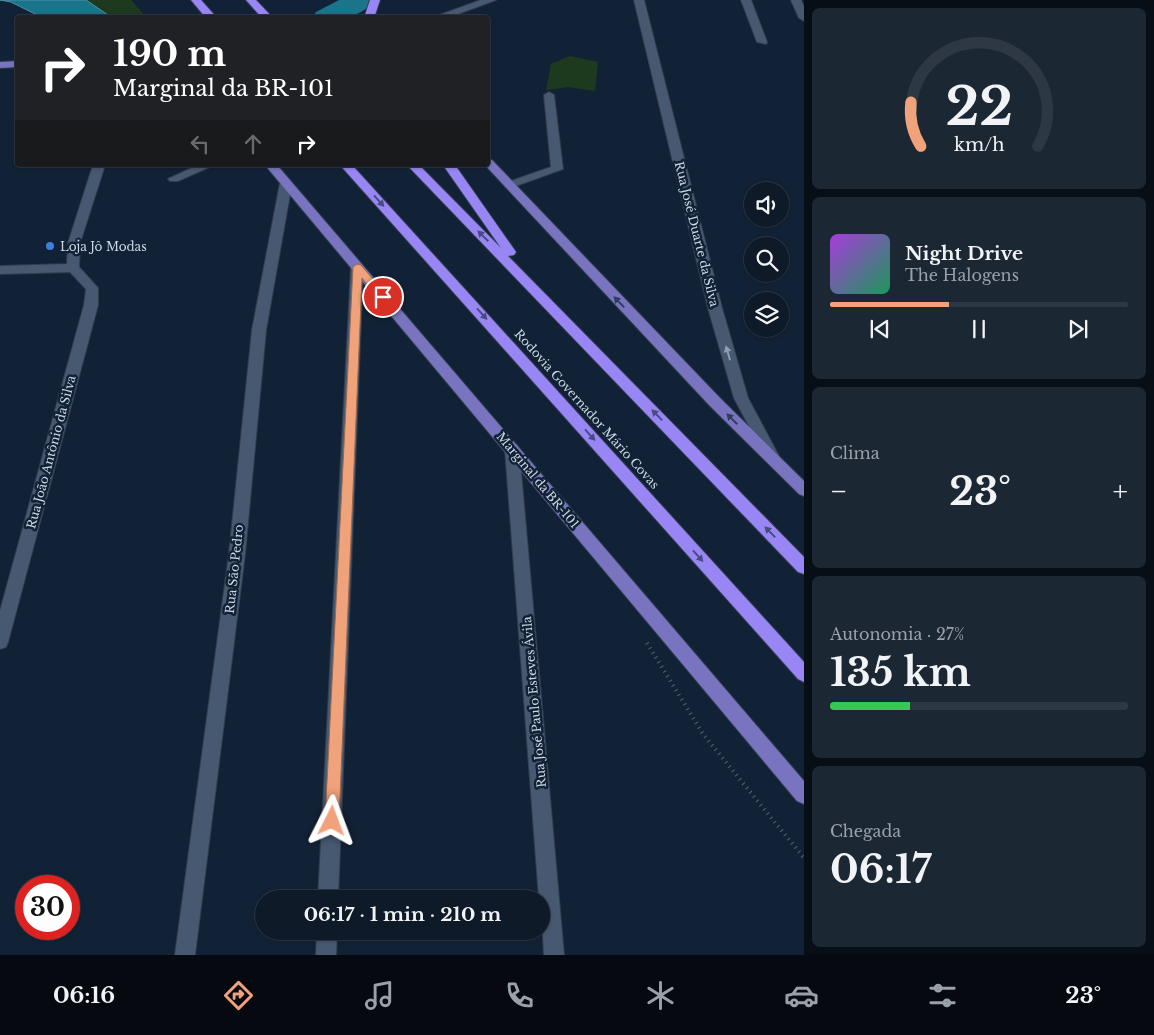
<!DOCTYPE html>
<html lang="pt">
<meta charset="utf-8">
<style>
:root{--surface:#0e1a28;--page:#1c2734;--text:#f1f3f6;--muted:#9ba1a8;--line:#2e3845;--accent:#f0a27b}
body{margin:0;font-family:"Libre Baskerville",serif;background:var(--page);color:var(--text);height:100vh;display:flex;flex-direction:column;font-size:19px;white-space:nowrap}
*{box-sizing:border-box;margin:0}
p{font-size:16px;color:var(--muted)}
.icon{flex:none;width:28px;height:28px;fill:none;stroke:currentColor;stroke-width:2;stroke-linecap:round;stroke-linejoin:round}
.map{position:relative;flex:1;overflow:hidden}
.details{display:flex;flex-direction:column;gap:8px;padding:8px;background:#080e16;width:350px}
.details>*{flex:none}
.banner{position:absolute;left:15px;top:15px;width:475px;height:152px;border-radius:5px;box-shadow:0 1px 4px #0004,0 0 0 1px var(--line);background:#202124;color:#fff;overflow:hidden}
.controls{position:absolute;left:744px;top:182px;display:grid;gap:10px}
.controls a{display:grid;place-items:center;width:45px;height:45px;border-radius:50%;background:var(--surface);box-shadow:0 1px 4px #0004,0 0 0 1px var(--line);font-size:25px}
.speed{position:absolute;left:15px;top:875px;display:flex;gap:10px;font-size:25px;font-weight:700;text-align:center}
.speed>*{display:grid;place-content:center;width:65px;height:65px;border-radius:50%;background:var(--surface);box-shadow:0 1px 4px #0004,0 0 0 1px var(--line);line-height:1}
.speed .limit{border:8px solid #d22;background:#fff;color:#111}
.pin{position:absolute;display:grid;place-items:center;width:42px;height:42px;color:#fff;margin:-21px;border:2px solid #fff;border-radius:50%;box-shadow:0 1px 5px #0007}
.me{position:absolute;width:55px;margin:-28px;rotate:3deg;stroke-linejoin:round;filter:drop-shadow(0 0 4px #0008)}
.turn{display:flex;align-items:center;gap:18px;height:105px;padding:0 15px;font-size:22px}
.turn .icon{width:65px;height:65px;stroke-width:2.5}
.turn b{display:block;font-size:35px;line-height:42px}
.lanes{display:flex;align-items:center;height:48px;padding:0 15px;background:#0003;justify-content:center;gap:25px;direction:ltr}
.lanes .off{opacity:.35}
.big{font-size:38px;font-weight:700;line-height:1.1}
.details .card{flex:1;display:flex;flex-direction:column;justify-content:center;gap:8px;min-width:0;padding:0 18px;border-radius:8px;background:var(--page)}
.details .dial{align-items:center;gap:0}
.dial svg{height:130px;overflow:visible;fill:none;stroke:var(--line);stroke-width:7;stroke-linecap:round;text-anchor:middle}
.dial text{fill:var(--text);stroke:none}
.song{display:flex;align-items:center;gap:15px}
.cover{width:60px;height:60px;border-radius:8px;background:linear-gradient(135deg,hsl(280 70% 55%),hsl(150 70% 35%))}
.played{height:5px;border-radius:2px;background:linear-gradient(90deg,var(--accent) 40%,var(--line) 40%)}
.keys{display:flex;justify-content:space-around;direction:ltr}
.heat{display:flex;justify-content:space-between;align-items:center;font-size:28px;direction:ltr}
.charge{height:8px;border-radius:4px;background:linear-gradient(90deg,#34c759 27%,var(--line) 0)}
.trip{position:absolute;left:255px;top:890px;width:295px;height:50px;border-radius:25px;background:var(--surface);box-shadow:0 1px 4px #0004,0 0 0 1px var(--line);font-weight:700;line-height:50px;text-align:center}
.tab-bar{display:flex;height:80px;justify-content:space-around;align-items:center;background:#060a10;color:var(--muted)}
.tab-bar .icon{width:35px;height:35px}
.tab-bar .on{color:var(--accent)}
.tab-bar b{font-size:22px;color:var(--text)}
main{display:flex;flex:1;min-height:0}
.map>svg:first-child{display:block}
.green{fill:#1e3a1e}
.water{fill:#1a748a;stroke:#4f92a5}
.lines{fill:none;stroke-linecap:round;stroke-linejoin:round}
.river{fill:#1a748a;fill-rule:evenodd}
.minor-casing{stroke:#313c4d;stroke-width:2}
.major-casing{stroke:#313c4d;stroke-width:2}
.highway-casing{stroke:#313c4d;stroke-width:2}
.path{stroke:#546273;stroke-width:4;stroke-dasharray:1 4.5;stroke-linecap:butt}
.minor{fill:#475970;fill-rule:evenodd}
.major{fill:#7874c0;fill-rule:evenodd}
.highway{fill:#9986f5;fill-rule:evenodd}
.oneway{fill:#484a82}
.oneway2{fill:#313b5f}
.oneway3{fill:#909eb0}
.route{fill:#f0a27b;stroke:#9c6950}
.shop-dot{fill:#3f7fe0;stroke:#122236;stroke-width:2}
.labels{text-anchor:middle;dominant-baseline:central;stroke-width:5;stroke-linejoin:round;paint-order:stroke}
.street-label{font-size:12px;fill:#ccd7e4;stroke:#122236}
.poi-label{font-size:12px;fill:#ccd7e4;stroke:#122236;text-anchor:start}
</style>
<main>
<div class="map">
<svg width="804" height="955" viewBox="0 0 804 955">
<rect width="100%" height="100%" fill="#122236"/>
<g class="green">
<path d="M86,0H131L146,17H111Z"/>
<path d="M570,56L598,62L595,91L568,87L546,90L551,64Z"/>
</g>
<path class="water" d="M0,0H86L111,17H41L11,2Z"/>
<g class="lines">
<path class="river" d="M339,0H374C360,21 334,18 312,18L316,12Z"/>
<g class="minor-casing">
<g id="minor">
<path d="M481,0H496L447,18H431Z"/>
<path d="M634,0H644L722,308L748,398L781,460L779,464H769L734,398L708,308Z"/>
<path d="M741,0H751L767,42L766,44L757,42Z"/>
<path d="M791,0H801L804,7V21L799,18Z"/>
<path d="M549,92L554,95L563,169L513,187H505V183L551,167L544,95Z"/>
<path d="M93,165H105L80,243L79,267L98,288V305L8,642L6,647L0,649V611L84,305L86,289L70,272L0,274V266L67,264L68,243Z"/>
<path d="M198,165H214L178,181H170L168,179Z"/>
<path d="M286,179L292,183L266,330L245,554L195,955H175L229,554L252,330L280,183Z"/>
<path d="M357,263L363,267L338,899H318L351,267Z"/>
<path d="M512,443L517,445L519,449L564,955H544L541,899H539L505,449L507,445Z"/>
<path d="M317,931H337L336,955H316Z"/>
</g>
</g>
<g class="major-casing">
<g id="major">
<path d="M18,61V67L0,68V62Z"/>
<path d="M488,159L492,160L720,398L804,481V496L799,494L710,406L485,165H488Z"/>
<path d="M265,165H277L804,781V804L797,801Z"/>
</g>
</g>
<g class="highway-casing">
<g id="highway">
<path d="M191,0H201L217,18H206Z"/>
<path d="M246,0H256L273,18H262Z"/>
<path d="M370,0H380L374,18H364Z"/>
<path d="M340,165H352L804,662V682L798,679Z"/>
<path d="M407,165H419L501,248L443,165H455L516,252L514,255L508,256L804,557V574L798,572Z"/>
</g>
</g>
<path class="path" d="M647,643L703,734L804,858"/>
<use href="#minor" class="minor"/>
<use href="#major" class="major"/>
<use href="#highway" class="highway"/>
</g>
<defs><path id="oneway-solid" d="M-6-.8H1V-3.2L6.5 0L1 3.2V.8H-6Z" transform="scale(1.25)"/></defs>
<g class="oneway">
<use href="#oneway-solid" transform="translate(379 201) rotate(48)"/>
<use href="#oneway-solid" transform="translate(483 236) rotate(-135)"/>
<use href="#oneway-solid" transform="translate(482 314) rotate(48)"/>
<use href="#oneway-solid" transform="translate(657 415) rotate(-134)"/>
<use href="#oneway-solid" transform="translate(590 435) rotate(48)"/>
<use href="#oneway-solid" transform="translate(770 532) rotate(-134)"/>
<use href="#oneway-solid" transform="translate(698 556) rotate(48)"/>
</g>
<g class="oneway2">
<use href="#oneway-solid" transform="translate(619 302) rotate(-134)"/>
<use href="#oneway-solid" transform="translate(732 419) rotate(-135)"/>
</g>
<use class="oneway3" href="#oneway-solid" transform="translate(728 353) rotate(-106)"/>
<path class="route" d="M357,264L361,265L388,297L383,301L380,300L362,278L339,821L337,826L332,828L327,826L325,821L353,267Z"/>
<circle class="shop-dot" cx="50" cy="246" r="5"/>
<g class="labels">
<g class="street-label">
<text transform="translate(697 234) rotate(76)">Rua José Duarte da Silva</text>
<text transform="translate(587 409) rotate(48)">Rodovia Governador Mário Covas</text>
<text transform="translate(51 452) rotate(-75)">Rua João Antônio da Silva</text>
<text transform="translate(538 480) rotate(50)">Marginal da BR-101</text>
<text transform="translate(234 569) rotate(-84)">Rua São Pedro</text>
<text transform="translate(534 702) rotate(-95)">Rua José Paulo Esteves Ávila</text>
</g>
<g class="poi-label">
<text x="60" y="246">Loja Jô Modas</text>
</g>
</g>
</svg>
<div class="controls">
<a><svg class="icon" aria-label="sound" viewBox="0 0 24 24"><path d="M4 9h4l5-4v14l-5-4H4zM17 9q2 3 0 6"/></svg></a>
<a><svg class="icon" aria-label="search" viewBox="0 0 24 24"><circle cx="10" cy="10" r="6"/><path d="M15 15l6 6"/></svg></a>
<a><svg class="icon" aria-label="layers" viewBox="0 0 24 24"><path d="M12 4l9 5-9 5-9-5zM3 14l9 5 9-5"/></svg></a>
</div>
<div class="speed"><div class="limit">30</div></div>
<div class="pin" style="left:383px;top:297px;background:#d93025"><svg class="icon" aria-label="arrive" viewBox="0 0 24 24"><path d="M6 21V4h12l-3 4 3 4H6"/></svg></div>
<svg class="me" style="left:332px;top:821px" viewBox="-20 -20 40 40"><path d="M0-17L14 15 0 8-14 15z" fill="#f0a27b" stroke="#fff" stroke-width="4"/></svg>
<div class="trip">06:17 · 1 min · 210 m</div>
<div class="banner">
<div class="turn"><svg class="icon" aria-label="right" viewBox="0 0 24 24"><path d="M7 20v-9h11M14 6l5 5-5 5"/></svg><div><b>190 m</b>Marginal da BR-101</div></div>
<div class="lanes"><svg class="icon off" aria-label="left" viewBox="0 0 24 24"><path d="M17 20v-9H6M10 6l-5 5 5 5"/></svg><svg class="icon off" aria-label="ahead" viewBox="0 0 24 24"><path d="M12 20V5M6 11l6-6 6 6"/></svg><svg class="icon" aria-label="right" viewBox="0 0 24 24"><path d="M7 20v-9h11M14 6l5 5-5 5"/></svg></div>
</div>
</div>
<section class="details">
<div class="card dial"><svg viewBox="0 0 100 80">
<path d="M14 69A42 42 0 1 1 86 69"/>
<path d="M14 69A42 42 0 0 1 8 42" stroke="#f0a27b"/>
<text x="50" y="56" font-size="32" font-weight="700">22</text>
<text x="50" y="72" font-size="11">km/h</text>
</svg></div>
<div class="card">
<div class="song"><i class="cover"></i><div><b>Night Drive</b><p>The Halogens</p></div></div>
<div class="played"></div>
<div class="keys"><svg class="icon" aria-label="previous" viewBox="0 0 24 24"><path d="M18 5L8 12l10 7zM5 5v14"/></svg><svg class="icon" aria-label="pause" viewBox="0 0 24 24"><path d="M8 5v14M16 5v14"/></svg><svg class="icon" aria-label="next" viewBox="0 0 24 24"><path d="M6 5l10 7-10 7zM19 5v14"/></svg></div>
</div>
<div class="card"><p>Clima</p>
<div class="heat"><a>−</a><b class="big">23°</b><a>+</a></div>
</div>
<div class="card"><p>Autonomia · 27%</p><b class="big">135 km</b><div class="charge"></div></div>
<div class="card"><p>Chegada</p><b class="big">06:17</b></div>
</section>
</main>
<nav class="tab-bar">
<b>06:16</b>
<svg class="icon on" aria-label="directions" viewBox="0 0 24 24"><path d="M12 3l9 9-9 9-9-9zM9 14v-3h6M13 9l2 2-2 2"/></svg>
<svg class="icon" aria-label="music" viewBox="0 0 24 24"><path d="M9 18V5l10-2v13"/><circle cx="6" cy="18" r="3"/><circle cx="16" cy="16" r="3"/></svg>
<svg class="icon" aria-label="phone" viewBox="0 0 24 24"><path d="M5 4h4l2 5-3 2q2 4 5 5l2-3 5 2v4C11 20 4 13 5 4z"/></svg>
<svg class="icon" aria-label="climate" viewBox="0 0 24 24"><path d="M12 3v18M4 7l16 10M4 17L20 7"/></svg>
<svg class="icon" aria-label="car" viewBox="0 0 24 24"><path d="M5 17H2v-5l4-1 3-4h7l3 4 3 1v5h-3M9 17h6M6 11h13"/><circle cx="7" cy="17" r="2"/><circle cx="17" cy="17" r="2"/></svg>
<svg class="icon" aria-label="filters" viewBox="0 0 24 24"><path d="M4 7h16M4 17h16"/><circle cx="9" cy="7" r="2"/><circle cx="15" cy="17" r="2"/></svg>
<b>23°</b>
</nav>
